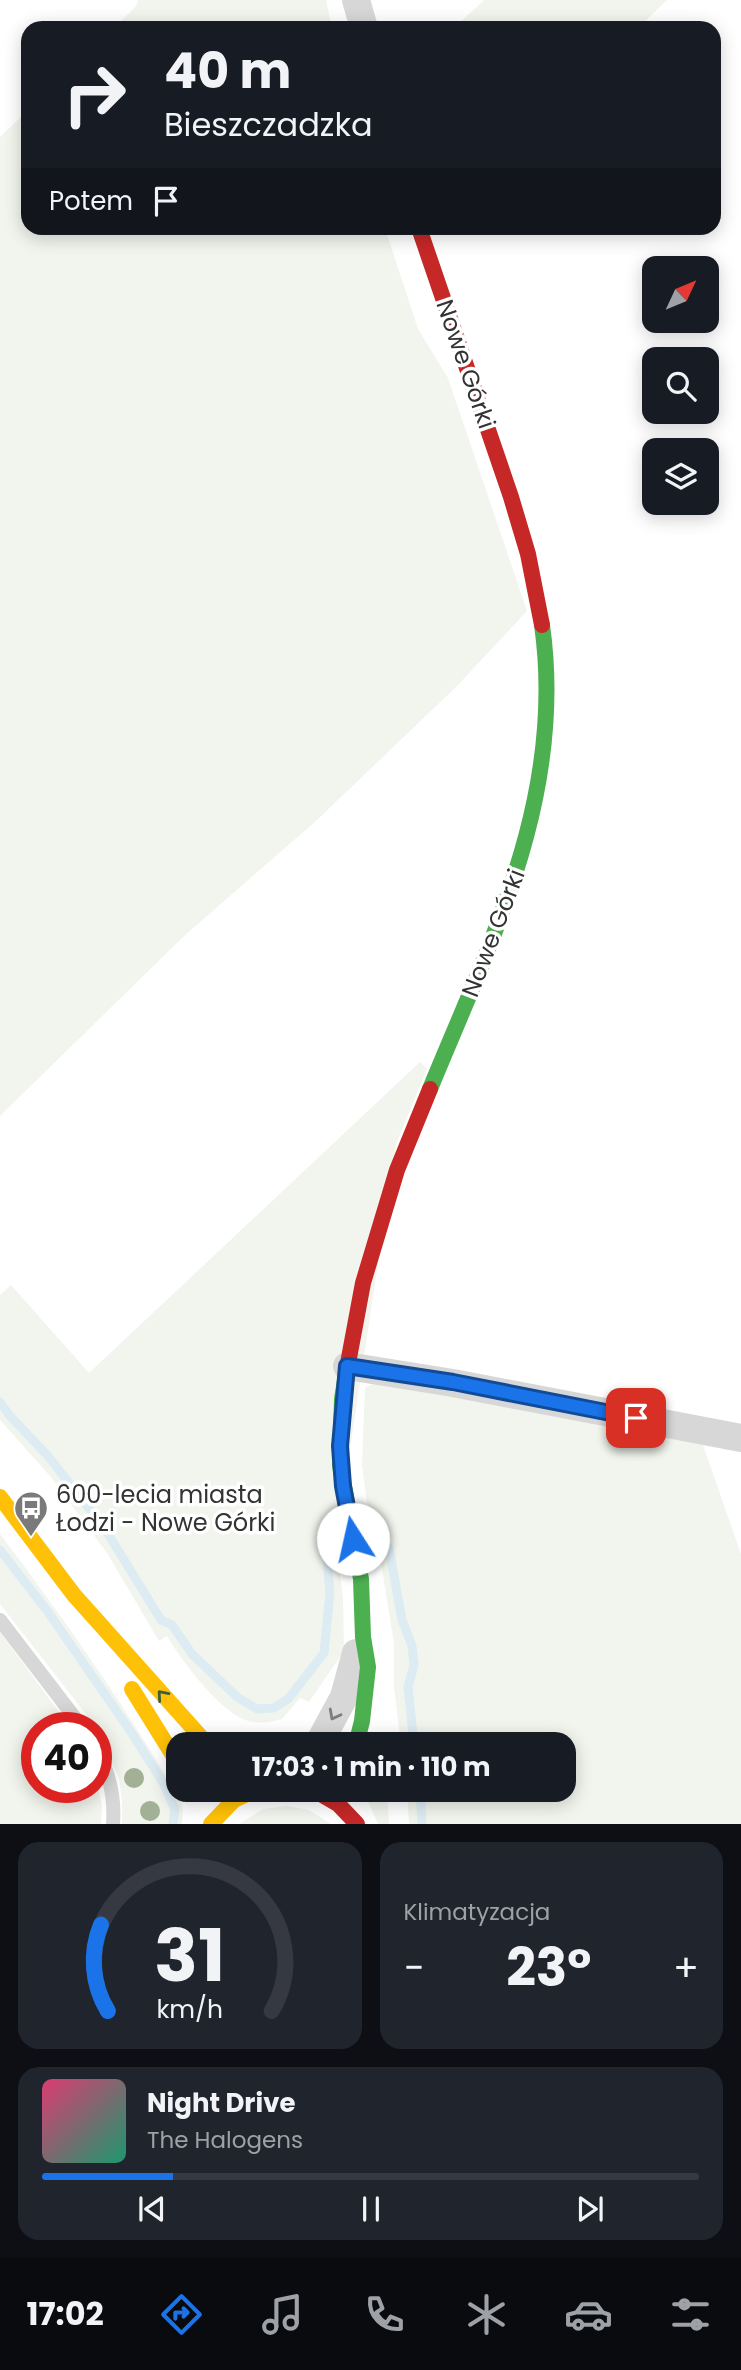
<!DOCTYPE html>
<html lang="pl">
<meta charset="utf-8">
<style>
:root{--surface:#171b24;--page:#20242c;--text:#f1f3f6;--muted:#9ea1a6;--line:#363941;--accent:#1a73e8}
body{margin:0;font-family:Poppins,sans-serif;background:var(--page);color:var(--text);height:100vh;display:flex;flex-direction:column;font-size:26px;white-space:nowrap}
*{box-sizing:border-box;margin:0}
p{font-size:23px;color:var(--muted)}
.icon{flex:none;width:38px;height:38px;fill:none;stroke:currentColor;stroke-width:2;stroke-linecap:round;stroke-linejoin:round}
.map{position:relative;height:1824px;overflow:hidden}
.drawer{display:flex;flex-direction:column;gap:18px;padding:18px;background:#0d0f14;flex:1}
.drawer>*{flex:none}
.guide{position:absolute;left:21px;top:21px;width:700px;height:214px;border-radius:21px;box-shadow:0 4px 18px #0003;background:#171b24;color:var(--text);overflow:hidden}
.needle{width:46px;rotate:46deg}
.controls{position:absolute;left:642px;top:256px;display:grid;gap:14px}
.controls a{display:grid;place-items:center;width:77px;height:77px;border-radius:14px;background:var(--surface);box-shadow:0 4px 18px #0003;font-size:35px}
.speed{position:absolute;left:21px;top:1712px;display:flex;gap:14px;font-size:35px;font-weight:700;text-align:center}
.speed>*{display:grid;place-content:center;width:91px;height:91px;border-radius:50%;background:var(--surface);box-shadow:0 4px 18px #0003;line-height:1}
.speed .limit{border:10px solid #d22;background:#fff;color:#111}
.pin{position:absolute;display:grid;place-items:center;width:60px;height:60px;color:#fff;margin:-30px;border-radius:14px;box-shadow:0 4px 10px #0006}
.me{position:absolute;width:77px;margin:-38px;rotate:350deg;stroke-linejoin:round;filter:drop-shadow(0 0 5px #0008)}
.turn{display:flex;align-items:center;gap:24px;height:147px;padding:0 28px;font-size:32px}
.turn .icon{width:91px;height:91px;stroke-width:2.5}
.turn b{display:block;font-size:49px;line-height:60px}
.then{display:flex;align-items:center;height:66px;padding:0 28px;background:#0003;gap:14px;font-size:26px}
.big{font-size:52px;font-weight:700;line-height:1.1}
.drawer .card{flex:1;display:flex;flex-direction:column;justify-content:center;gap:10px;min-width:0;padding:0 24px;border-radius:21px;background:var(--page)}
.drawer .dial{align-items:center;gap:0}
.dial svg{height:182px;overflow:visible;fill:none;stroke:var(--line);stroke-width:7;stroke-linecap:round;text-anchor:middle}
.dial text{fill:var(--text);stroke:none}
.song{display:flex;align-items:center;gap:21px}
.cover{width:84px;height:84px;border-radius:10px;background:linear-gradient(135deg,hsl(340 70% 55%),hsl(160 70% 35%))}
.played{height:7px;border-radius:4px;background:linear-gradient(90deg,var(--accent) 20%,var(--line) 20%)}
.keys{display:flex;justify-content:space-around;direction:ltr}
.heat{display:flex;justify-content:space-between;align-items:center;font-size:38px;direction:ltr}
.drawer .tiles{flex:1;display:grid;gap:18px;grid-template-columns:1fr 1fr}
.card:last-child{grid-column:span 2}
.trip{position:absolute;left:166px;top:1732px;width:410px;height:70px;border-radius:21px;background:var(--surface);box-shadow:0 4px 18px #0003;font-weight:700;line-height:70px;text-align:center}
.menu{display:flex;height:112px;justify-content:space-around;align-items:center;background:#090b0e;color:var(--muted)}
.menu .icon{width:49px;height:49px}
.menu .active{color:var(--accent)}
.menu b{font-size:32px;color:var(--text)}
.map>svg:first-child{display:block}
.green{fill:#f1f5ed}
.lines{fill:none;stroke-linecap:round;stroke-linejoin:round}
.stream{stroke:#ddebf3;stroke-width:9}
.lane{stroke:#d7d7d7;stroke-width:14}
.street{stroke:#d7d7d7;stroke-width:28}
.fast{stroke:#4caf50;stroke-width:16}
.slow{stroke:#ffc107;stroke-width:16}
.jam{stroke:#c62828;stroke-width:16}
.tree{fill:#a2b095}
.oneway{stroke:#3c5e3d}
.oneway2{stroke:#7d7d7d}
.route-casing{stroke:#114b97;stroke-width:18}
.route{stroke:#1a73e8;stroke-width:12}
.labels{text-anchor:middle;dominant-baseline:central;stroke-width:7;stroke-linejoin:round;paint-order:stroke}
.street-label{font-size:24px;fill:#333;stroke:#fff}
.poi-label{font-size:24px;fill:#333;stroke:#fff;text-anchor:start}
</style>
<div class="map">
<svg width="741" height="1824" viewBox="0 0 741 1824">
<rect width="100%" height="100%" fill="#fff"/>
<g class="green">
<path d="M138,0H326L332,28H114L136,6Z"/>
<path d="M484,0H667L638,28H454Z"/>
<path d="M28,110V228H385L418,329L448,378L527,611L457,686L317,820L183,937L0,1116V137Z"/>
<path d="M420,1062L427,1069L396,1144L336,1542L343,1599L344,1651L309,1702L300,1698L282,1719C272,1722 260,1724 249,1721C222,1715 181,1660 167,1636L159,1641L107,1553L50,1476L0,1420V1295L11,1285L89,1373Z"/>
<path d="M380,1381L703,1445L741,1554V1824H409L407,1790H564V1745H401L394,1687V1643L379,1551L369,1518L362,1465L365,1388Z"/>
<path d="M0,1534C65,1620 125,1706 180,1799L183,1810L182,1824H122V1801L119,1778L96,1727L0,1604Z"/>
<path d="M0,1632L70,1727H37V1787H96V1779L102,1806L101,1824H0Z"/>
<path d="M227,1732L246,1740H306L300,1745H229L226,1743Z"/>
<path d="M363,1790H387L389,1824H378Z"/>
<path d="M287,1806L309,1810L331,1824H239L263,1809Z"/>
</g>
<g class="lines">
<g class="stream">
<path d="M0,1402L10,1416L48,1456L105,1529L161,1620L172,1625L192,1654L237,1697L257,1709L274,1708L288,1699L324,1653L330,1593L326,1546"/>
<path d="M389,1548L402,1620L412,1646L414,1665L408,1687L414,1745"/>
<path d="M0,1550L48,1612L131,1732L164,1784L175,1810L173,1824"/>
<path d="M420,1790L422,1824"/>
</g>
<g class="lane">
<path d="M0,1620L82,1727"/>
<path d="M96,1749C110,1773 115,1797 113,1824"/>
</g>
<g class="street">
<path d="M356,0L364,28"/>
<path d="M347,1366L453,1383L741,1438"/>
<path d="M318,1745L344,1697L356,1653"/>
</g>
<g class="fast">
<path d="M430,1089C492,938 566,794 542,625"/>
<path d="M346,1374L342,1399L340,1465L361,1579L363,1637L368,1667L362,1721L356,1745"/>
</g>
<g class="slow">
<path d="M0,1497L74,1595L208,1745"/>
<path d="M132,1689L178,1763"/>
<path d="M211,1824L234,1800L255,1790"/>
</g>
<g class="jam">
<path d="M419,228L511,497L528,554L542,625"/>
<path d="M346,1374L363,1283L397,1170L430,1089"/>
<path d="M314,1790L338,1804L357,1824"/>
</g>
</g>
<g class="tree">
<circle cx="134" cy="1778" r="10"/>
<circle cx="150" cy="1811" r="10"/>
</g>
<defs><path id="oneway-chevron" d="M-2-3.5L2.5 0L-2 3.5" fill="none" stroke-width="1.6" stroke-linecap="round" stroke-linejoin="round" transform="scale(1.75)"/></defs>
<use class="oneway" href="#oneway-chevron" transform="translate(162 1695) rotate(-131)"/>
<use class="oneway2" href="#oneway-chevron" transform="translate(334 1715) rotate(118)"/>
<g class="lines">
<g class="route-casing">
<path id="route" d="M353,1539L343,1486L340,1446L347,1366L453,1382L636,1418"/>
</g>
<use href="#route" class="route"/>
</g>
<defs>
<g id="bus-pin" transform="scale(1.75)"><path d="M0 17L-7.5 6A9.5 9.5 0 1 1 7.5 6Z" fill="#7a7a7a" stroke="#fff"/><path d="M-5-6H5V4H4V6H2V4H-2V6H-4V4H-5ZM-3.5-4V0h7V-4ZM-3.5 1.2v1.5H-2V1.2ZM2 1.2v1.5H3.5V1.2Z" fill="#fff"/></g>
</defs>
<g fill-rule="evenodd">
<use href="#bus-pin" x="31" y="1508"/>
</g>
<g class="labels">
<g class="street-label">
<text transform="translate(466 364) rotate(71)">Nowe Górki</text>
<text transform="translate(493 933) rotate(-69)">Nowe Górki</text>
</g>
<g class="poi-label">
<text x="56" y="1494">600-lecia miasta<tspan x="56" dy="28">Łodzi - Nowe Górki</tspan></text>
</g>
</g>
</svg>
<div class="controls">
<a><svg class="needle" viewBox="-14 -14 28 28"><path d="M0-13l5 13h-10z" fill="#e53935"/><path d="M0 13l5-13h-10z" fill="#9ea1a6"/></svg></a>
<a><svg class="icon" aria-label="search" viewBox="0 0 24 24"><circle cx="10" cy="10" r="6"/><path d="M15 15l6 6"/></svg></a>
<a><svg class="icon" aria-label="layers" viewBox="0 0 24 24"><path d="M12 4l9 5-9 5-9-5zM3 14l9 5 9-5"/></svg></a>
</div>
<div class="speed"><div class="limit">40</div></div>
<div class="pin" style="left:636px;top:1418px;background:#d93025"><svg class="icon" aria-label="arrive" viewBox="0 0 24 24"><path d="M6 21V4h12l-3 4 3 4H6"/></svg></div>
<svg class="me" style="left:353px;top:1539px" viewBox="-20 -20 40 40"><circle r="19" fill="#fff"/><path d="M0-13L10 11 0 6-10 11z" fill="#1a73e8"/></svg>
<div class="trip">17:03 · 1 min · 110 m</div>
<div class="guide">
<div class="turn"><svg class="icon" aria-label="right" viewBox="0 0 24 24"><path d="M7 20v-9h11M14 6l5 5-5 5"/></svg><div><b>40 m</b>Bieszczadzka</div></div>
<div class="then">Potem<svg class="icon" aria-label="arrive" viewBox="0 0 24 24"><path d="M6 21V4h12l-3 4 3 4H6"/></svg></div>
</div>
</div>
<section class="drawer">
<div class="tiles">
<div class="card dial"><svg viewBox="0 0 100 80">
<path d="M14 69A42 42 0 1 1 86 69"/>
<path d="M14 69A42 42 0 0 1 11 31" stroke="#1a73e8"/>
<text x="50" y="56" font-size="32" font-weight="700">31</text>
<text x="50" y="72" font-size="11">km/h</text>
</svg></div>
<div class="card"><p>Klimatyzacja</p>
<div class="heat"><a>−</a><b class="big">23°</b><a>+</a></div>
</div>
<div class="card">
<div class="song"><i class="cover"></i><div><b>Night Drive</b><p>The Halogens</p></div></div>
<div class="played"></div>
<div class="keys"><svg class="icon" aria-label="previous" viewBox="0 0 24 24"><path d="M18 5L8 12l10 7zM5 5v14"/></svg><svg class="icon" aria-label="pause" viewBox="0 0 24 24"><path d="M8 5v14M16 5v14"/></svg><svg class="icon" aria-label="next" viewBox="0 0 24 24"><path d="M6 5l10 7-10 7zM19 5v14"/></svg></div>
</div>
</div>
</section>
<nav class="menu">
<b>17:02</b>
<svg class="icon active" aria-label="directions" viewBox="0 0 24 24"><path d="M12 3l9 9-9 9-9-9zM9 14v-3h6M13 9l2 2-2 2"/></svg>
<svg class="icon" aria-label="music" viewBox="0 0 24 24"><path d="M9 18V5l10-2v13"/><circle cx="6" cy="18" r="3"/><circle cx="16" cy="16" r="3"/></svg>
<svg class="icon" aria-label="phone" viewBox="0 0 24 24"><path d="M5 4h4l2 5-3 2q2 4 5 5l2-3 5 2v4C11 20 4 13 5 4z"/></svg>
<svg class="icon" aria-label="climate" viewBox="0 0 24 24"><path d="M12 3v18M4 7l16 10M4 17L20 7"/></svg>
<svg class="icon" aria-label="car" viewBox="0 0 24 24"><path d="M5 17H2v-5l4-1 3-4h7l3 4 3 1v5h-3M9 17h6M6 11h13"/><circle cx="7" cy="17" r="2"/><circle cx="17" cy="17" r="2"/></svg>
<svg class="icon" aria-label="filters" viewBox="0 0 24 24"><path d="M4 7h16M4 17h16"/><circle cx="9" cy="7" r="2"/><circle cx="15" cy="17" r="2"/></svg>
</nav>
